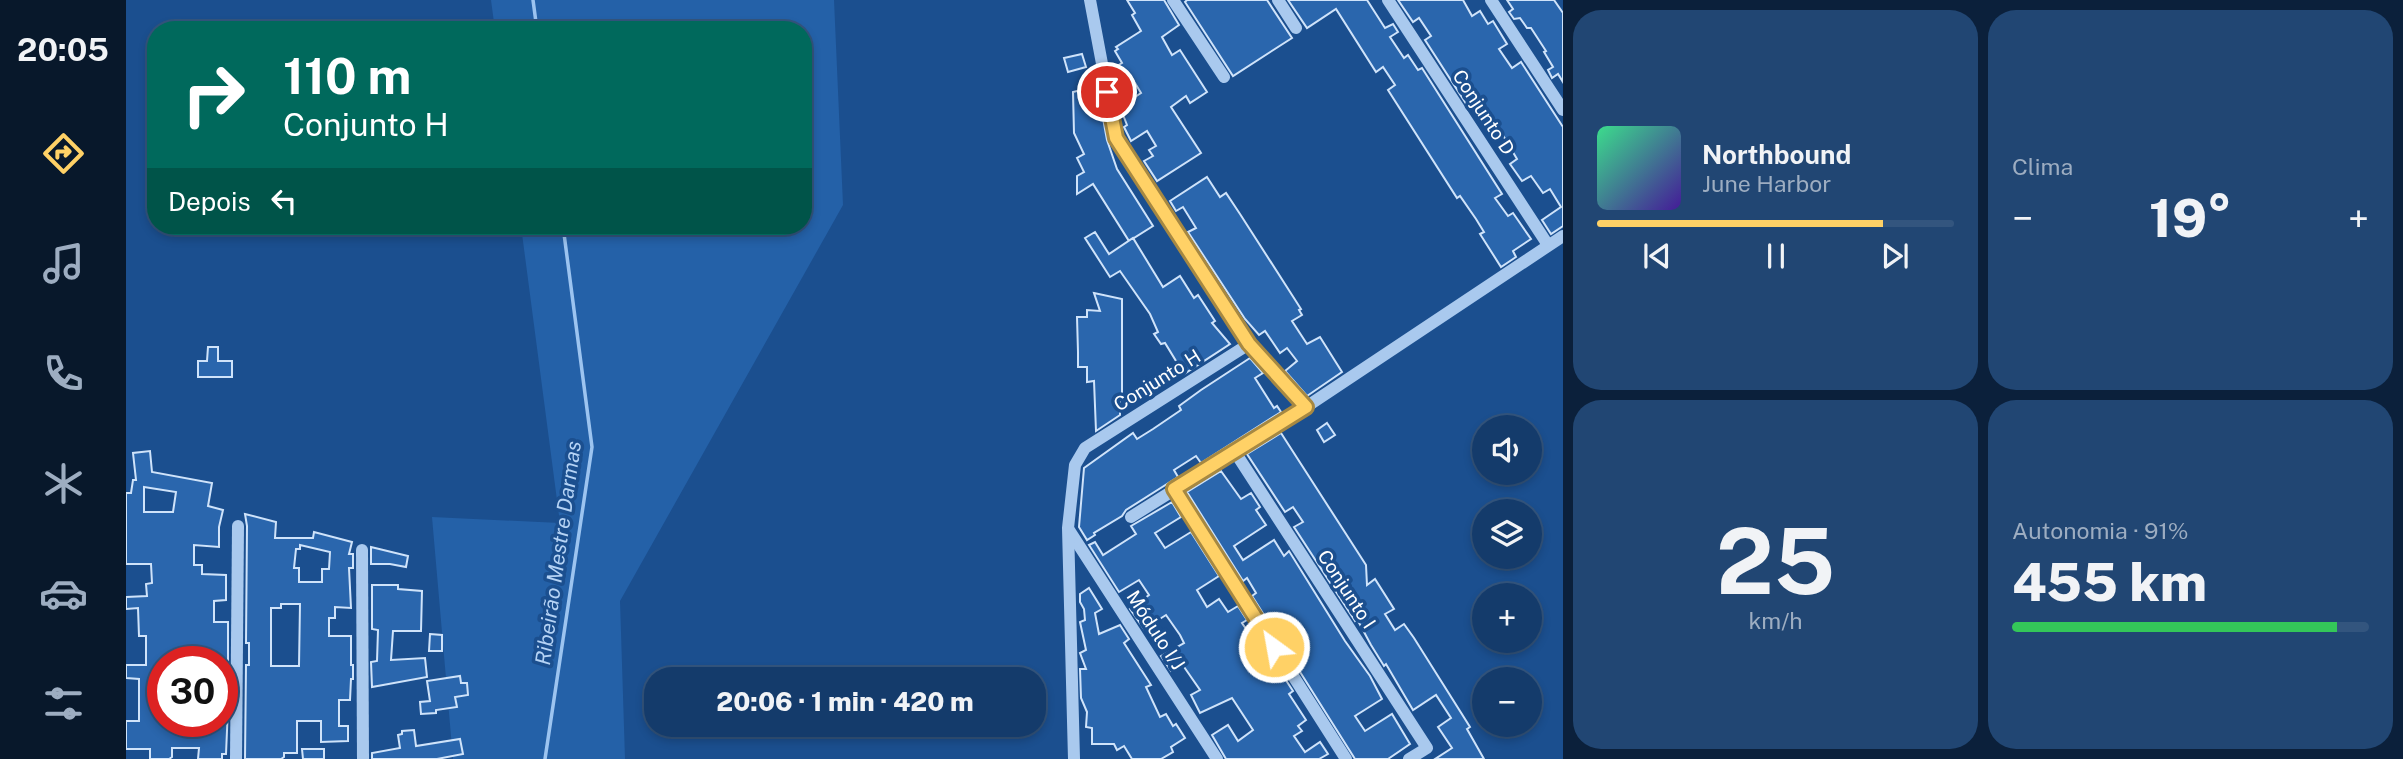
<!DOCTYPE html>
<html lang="pt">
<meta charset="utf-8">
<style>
:root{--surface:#143b6b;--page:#214673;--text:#f1f3f6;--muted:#9dadc1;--line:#33557e;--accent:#ffd166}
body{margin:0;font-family:"Public Sans",sans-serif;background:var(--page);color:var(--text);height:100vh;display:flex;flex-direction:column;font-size:26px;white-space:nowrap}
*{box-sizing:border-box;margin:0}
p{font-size:23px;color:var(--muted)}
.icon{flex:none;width:38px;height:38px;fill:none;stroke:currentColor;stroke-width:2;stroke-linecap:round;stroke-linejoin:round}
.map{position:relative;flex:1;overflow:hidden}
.panel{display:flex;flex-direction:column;gap:10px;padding:10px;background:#0b203b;width:840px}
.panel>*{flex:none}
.banner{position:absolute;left:21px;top:21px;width:665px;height:214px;border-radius:28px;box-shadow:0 4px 10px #0003,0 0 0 2px var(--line);background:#00695c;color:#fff;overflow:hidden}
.fabs{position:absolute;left:1346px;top:415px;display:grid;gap:14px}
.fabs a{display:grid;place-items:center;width:70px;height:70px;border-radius:50%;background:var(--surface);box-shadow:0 4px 10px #0003,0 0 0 2px var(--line);font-size:35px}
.speed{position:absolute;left:21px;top:646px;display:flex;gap:14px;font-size:35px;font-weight:700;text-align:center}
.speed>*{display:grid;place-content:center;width:91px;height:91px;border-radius:50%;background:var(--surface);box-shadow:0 4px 10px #0003,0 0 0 2px var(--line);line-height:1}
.speed .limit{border:10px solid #d22;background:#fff;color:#111}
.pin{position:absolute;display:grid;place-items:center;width:60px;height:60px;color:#fff;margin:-30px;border:4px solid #fff;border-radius:50%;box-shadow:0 2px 7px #0007}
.me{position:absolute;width:77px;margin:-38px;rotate:328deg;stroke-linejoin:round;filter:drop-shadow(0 0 5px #0008)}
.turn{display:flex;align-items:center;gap:24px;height:147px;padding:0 21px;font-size:32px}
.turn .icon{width:91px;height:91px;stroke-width:2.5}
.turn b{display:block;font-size:49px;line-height:60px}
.then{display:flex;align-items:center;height:66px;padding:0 21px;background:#0003;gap:14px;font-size:26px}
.big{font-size:52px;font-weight:800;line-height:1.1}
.panel .card{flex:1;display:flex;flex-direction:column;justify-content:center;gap:10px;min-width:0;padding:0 24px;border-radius:28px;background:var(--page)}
.panel .dial{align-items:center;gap:0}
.dial b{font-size:91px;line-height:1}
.song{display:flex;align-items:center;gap:21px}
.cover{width:84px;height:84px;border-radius:10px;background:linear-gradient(135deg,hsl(150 70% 55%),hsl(260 70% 35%))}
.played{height:7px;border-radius:4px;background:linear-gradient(90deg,var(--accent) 80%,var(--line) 80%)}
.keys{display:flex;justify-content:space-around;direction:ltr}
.heat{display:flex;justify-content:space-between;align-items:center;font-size:38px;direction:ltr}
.charge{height:10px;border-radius:5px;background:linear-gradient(90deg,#34c759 91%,var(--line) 0)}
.panel .tiles{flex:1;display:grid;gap:10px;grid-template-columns:repeat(2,1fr)}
.trip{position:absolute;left:518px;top:667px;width:402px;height:70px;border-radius:28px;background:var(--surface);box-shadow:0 4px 10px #0003,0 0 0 2px var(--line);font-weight:800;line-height:70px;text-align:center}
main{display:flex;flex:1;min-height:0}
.tabs{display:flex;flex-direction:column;width:126px;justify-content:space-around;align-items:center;background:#08182b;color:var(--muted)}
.tabs .icon{width:49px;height:49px}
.tabs .current{color:var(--accent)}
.tabs b{font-size:32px;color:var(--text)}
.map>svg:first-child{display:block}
.green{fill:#2461a8}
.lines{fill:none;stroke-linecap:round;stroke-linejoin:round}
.stream{stroke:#9cc4f0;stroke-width:3.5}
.building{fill:#2a66ad;stroke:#cfe3fa;stroke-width:2;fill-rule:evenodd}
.minor{stroke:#a9c9ee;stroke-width:12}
.route-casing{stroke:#a68842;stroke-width:18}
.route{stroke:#ffd166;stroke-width:12}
.labels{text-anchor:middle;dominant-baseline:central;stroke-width:7;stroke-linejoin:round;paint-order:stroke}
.street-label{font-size:19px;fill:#fff;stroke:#1b4f8f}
.water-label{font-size:21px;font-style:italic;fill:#b5d3f5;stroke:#1b4f8f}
</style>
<main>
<nav class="tabs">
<b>20:05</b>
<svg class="icon current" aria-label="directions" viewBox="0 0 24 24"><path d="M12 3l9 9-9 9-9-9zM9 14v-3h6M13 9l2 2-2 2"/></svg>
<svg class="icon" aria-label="music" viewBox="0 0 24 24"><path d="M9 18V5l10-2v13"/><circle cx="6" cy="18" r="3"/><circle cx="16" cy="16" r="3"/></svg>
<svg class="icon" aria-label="phone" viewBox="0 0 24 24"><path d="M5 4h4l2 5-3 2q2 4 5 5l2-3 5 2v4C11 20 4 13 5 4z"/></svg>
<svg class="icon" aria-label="climate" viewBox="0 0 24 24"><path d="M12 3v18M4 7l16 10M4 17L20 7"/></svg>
<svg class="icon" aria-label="car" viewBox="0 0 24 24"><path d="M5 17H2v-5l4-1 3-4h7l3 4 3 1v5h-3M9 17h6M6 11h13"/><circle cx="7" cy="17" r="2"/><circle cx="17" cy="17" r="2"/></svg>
<svg class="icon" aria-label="filters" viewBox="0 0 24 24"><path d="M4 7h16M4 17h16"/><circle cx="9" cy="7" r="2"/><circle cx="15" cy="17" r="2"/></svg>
</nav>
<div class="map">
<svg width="1437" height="759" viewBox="0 0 1437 759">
<rect width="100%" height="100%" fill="#1b4f8f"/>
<path class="green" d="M365,0H708L717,205L494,601L499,759H327L306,517L434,523L395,226H677V30H369Z"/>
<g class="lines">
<g class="stream">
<path d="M407,0L411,30"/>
<path d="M419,759L466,447L437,226"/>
</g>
</g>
<g class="building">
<path d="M1001,0H1038L1053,25L1036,37L1046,55L1054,50L1081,92L1064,103L1060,96L1045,107L1075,153L1031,181L1018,161L1027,156L1023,150L1030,146L1021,131L1005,141L998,127L1001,125L994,107L1015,93L1006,78L1001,81L991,66L996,63L989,51L992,49L990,47L1015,31L1006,15L1009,13Z"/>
<path d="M1061,0H1141L1166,38L1107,76L1059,2Z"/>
<path d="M1162,0H1241L1259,28L1267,24L1272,32L1264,37L1278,58L1282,55L1292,70L1296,68L1376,194L1369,198L1382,216L1387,213L1405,239L1387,251L1390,257L1375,267L1354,234L1358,232L1350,219L1334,196L1331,198L1262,90L1269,85L1257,67L1250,72L1210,9L1181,28Z"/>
<path d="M1272,0H1337L1346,16L1354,11L1362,24L1367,21L1381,44L1373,49L1386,68L1395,62L1437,127V226L1425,234L1416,220L1435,207L1424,189L1417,193L1405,176L1396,181L1384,164L1391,159L1369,122L1363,126L1347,101L1341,105L1299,40L1305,36L1293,18L1287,22Z"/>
<path d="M1381,0H1428L1437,13V82L1432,74L1426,78L1422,70L1427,67L1418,52L1420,51L1405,28H1401L1394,18L1388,19L1383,12L1387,9Z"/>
<path d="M956,54L960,67L942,72L938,58Z"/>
<path d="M971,86L981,140L991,169L1027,226L1003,241L967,184L951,194V176L958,172L951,158L958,154L948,133L947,92Z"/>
<path d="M1081,177L1094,197L1100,193L1114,214L1175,309L1173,310L1176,315L1166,321L1181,344L1194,337L1216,372L1181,396L1159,371L1171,361L1161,348L1154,353L1139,331L1133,335L1119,319L1062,232L1070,228L1057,207L1050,211L1044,201Z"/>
<path d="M969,232L983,254L1007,238L1037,287L1054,276L1068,298L1072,295L1089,321L1086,323L1104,344L1058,374L1039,343L1035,344L1028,334L1032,332L1024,314L994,271L984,277L959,238Z"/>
<path d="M968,293L996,299V395H994V415L970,431L968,381L961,382V367H952V352L951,317H961V310L974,311Z"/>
<path d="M82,347H92V361H106V377H72V361H81Z"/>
<path d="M1124,358L1137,373L1129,378L1148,408L1151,406L1155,412L1075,463L1070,456L1048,470L1052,477L1000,510L996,516L968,533L969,535L961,540L953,527L958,468L1007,433L1011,439L1027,429L1055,410L1053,406L1075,390Z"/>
<path d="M1201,423L1209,435L1198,442L1191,430Z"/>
<path d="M1155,433L1240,565L1241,585L1249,579L1268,609L1259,614L1269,630L1278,624L1288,638L1344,727L1341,729L1358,759H1309L1326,748L1312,727L1325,718L1310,695L1287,710L1260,664L1258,666L1245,645L1231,619L1229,621L1168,527L1177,522L1167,507L1159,512L1121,454Z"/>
<path d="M24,451L26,472L86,483L82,506L97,510L93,527V547L68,545V565H76V574L100,575V600L88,601V622H102V662H37V721H96V707H102L100,754H96V759H72L73,748H46V757L43,759H24V749H0V721H13V679L0,678V665H20V636H13L12,608L0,609V597L21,596L20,584L26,583L25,564H0V493H5L7,480H10L7,453ZM18,487L50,492L47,512H18Z"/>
<path d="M1095,471L1115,499L1125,493L1134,507L1130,510L1140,525L1108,546L1117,560L1148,540L1158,556L1163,551L1219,641L1244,676L1256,699L1229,716L1239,731L1266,714L1284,744L1262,759H1229L1126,596L1130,593L1121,578L1117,581L1061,492Z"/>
<path d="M1046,502L1055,517L1029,533L1039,548L1065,532L1093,576L1071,590L1081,607L1093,599L1102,612L1112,606L1121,620L1116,623L1129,642L1133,639L1167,691L1163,694L1180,720L1172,726L1176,731L1168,736L1179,752L1194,742L1202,754L1193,759H1100L1086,735L1102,725L1112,741L1127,730L1106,698L1074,713L1065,695L1074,690L1056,664L1045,671L1035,656L1058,643L1054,635L1040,615L1018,629L1004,609L1023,595L1013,580L993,592L963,545L969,542L977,555L1010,534L1005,526Z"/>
<path d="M119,514L150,522L149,538H187L188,532L226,542L223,554H227V568H223L225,608L209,607V618H203V636H225V665H227V679H225L224,700H213V726H222V741L195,742V721H171V753H158V757L155,759H119L120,665H123V643H120L121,526ZM174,545L204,552L203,569H196V582H173V568H168L170,549H174ZM155,604H174L173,666H145V608H155Z"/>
<path d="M245,547L282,556L280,567L264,564H245Z"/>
<path d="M246,585H272V589L296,591L295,631H267L265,660L299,658L301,677L246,687L245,662L251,661L252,630L246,629Z"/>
<path d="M963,588L976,609L969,613L973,634L994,625L1003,639L998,643L1025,685L1020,687L1034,717L1040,714L1047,726L1050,724L1059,738L1045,747L1047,752L1035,759H1006L998,746L991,750L988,744H966V728L960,727L961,712L955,698L954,669H960L954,653L960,650L954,622L959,620L958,609L954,602V594Z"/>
<path d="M304,634L316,635V651H303Z"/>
<path d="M334,676L335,683H341L342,695L329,697L331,707L310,710V713L295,714L294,702L304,701L301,681Z"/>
<path d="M288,730L290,746L334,739L337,754L311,759H246V753L274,748L272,735L276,734V731Z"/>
<path d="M176,749H198V759H177Z"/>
</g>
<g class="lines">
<g class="minor">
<path d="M964,0L990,138L1123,344L1180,407"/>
<path d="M1047,0L1098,77"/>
<path d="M1152,0L1170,28"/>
<path d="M1262,0L1422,245"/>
<path d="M1365,0L1437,110"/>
<path d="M1109,452L1301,748L1283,759"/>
<path d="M1048,489L1220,759"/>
<path d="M1005,517L1180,407L1437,236"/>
<path d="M943,530L1091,759"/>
<path d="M236,550L237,759"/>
<path d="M110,759L112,526"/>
<path d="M948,759L942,528L949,465L959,448L1123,344"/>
</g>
</g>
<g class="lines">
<g class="route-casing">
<path id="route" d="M981,92L990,138L1123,344L1180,407L1048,489L1148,647"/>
</g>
<use href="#route" class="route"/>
</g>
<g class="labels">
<g class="street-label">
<text transform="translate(1358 112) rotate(57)">Conjunto D</text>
<text transform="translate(1031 380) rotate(-32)">Conjunto H</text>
<text transform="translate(1221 589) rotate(57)">Conjunto I</text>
<text transform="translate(1030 630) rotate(57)">Módulo I/J</text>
</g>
<g class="water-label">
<text transform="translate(432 553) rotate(-82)">Ribeirão Mestre Darmas</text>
</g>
</g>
</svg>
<div class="fabs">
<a><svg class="icon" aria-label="sound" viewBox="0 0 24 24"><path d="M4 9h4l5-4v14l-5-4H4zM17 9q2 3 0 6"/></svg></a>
<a><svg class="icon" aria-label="layers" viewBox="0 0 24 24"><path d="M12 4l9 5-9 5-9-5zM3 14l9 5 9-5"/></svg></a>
<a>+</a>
<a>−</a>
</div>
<div class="speed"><div class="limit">30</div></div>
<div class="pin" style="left:981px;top:92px;background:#d93025"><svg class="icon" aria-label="arrive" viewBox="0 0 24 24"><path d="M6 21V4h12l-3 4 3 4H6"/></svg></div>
<svg class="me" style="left:1148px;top:647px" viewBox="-20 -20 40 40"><circle r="17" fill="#ffd166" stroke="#fff" stroke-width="3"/><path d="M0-11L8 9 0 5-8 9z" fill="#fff"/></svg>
<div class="trip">20:06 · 1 min · 420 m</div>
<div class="banner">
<div class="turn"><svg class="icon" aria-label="right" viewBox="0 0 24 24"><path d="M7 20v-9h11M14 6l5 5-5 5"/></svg><div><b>110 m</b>Conjunto H</div></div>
<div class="then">Depois<svg class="icon" aria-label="left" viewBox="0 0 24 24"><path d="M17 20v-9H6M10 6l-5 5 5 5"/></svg></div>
</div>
</div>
<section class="panel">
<div class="tiles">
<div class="card">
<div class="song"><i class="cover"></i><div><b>Northbound</b><p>June Harbor</p></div></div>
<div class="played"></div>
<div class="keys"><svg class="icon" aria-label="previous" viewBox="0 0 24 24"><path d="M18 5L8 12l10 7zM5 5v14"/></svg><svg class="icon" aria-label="pause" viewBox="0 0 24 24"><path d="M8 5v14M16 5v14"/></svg><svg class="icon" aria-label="next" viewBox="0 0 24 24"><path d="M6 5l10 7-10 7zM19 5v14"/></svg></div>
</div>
<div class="card"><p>Clima</p>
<div class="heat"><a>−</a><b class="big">19°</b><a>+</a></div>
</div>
<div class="card dial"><b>25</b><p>km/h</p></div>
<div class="card"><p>Autonomia · 91%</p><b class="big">455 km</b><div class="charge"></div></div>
</div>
</section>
</main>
